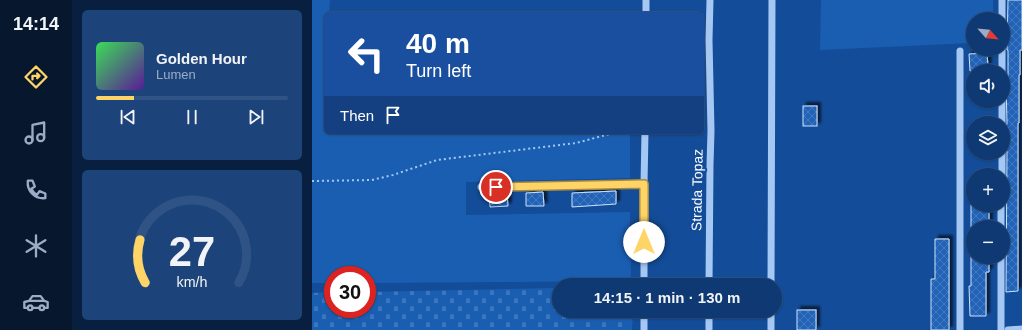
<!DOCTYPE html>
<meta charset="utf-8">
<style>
:root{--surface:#0e3972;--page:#1c447a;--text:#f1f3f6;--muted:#9bacc4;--line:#2e5384;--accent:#ffd467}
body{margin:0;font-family:Helvetica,sans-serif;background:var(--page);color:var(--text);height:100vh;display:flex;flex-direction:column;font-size:15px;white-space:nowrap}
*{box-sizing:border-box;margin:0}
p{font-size:13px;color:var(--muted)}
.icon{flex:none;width:22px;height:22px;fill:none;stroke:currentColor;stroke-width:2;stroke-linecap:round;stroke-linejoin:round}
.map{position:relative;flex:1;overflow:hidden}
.panel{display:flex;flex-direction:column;gap:10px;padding:10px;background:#081f3f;width:240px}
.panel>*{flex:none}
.top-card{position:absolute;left:12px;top:12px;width:380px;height:122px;border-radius:6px;box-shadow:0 1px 3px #0004,0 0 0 1px var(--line);background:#1a4fa0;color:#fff;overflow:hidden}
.needle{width:26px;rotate:117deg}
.fabs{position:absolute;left:654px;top:12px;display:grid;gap:8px}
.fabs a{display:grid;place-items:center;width:44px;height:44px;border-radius:50%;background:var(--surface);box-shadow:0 1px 3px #0004,0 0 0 1px var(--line);font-size:20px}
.speed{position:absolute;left:12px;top:266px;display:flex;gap:8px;font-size:20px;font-weight:700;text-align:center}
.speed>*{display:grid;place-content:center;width:52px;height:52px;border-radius:50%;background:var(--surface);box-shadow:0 1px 3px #0004,0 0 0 1px var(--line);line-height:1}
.speed .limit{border:6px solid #d22;background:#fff;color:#111}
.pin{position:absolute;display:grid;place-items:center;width:34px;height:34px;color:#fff;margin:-17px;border:2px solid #fff;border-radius:50%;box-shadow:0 1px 4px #0007}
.me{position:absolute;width:44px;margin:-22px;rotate:0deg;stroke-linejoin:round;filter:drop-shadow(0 0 3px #0008)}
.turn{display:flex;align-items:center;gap:14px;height:84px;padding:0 16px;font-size:18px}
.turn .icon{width:52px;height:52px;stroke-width:2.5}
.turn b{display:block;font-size:28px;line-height:34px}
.then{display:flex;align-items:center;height:38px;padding:0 16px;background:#0003;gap:8px;font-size:15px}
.panel .widget{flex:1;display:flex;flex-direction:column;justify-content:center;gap:6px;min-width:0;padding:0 14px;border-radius:6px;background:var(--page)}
.panel .dial{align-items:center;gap:0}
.dial svg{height:104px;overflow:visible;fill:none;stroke:var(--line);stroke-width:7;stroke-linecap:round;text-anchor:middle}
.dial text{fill:var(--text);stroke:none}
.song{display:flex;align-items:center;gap:12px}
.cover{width:48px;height:48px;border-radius:6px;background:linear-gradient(135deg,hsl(130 70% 55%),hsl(270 70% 35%))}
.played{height:4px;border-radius:2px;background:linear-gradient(90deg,var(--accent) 20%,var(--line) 20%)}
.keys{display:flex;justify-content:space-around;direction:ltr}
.trip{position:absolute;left:240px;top:278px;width:230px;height:40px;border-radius:20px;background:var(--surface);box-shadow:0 1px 3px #0004,0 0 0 1px var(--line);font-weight:800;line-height:40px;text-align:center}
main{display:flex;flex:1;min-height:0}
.tab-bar{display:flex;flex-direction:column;width:72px;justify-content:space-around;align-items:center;background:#06172e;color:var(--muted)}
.tab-bar .icon{width:28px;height:28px}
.tab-bar .on{color:var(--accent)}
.tab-bar b{font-size:18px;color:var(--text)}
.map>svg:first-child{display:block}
.green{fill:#1a5eb2}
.cemetery{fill:url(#cemetery-stones)}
.building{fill:url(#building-cross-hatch);stroke:#cce2fd;filter:url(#shadow)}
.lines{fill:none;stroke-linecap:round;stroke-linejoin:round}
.path{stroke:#a4c8f3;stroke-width:2;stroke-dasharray:2 3;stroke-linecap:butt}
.minor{stroke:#a4c8f3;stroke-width:7}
.route-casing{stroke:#a68a43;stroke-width:10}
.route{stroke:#ffd467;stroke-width:7}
.labels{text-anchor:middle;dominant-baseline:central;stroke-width:4;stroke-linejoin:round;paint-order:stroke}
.street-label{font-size:14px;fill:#fff;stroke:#134c98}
</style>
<main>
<nav class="tab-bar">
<b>14:14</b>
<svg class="icon on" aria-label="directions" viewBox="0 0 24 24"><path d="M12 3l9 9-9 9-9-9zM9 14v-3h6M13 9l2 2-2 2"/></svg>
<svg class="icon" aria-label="music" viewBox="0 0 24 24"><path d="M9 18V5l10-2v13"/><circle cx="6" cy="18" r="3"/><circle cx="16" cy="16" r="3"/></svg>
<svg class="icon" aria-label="phone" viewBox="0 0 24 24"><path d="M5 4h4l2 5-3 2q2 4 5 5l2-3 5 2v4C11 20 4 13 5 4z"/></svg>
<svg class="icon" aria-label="climate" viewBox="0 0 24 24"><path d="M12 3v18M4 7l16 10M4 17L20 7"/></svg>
<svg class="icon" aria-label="car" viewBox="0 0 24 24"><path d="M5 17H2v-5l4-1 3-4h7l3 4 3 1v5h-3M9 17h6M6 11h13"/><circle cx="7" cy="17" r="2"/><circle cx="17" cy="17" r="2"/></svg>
</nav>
<section class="panel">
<div class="widget">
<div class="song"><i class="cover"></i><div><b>Golden Hour</b><p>Lumen</p></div></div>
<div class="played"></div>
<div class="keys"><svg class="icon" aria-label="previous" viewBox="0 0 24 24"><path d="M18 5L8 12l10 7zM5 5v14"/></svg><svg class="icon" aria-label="pause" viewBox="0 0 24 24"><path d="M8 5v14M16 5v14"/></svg><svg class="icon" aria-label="next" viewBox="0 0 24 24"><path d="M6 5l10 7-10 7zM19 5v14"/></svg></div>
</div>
<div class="widget dial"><svg viewBox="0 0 100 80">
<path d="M14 69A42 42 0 1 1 86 69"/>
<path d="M14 69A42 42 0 0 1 10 36" stroke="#ffd467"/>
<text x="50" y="56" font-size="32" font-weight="700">27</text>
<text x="50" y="72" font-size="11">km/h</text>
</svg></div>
</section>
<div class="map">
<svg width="710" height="330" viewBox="0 0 710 330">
<defs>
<pattern id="cemetery-stones" width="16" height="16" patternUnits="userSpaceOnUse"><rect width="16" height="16" fill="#1a5eb2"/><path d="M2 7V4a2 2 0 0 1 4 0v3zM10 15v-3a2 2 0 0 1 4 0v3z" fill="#3c76be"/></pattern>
<pattern id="building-cross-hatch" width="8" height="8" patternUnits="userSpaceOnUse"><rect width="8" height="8" fill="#2163b7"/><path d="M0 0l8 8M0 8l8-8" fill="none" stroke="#427ac2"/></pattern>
<filter id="shadow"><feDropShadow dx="3.5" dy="-3.5" stdDeviation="1" flood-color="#0009"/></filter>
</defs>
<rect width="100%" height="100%" fill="#134c98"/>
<g class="green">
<path d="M0,0H18L17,14H14V132H318V178L154,182V215L318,212L319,281L55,283V275H21V283H0Z"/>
<path d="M509,0H681V19H661V43L508,50Z"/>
</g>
<path class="cemetery" d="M247,288V311H321L320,330H0V293L21,292V309H55V292Z"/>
<g class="building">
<path d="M696,0H710V50H708V75H707V123H706V291L694,292L695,153L694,147V129L695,123L694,82H696V50H695V49Z"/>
<path d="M675,53L676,66H675V71H658L657,54Z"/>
<rect x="491" y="106" width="14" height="20"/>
<path d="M304,191V204L260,207V193Z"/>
<path d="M231,192L232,206H214V193Z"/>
<path d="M195,193L196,206L178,207L177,194Z"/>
<path d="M659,205H674V208H677V227H659Z"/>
<path d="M623,239H637V330H619V279H623Z"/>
<path d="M659,257H674V262H677V272H674V316H658L657,286H659Z"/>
<rect x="485" y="310" width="19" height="20"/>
</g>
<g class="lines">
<path class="path" d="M0,181L60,180L81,175L125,160L264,143L305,132"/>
<g class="minor">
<path d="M334,14V0"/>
<path d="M690,19V0"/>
<path d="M648,51V330"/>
<path d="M690,71V49"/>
<path d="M690,123V101"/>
<path d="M690,175V153"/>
<path d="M169,187L332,184"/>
<path d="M689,227V205"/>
<path d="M332,285V184L333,132"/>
<path d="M397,285L398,165L399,131L397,40L398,0"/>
<path d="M459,285L460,0"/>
<path d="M332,330V311"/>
<path d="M397,330V311"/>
<path d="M459,330V311"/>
<path d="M689,330V257"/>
<path d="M696,330L710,329"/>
</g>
</g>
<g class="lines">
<g class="route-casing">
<path id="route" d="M184,187L332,184V242"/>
</g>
<use href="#route" class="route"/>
</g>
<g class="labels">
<g class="street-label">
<text transform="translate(385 190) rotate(-89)">Strada Topaz</text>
</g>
</g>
</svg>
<div class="fabs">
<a><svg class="needle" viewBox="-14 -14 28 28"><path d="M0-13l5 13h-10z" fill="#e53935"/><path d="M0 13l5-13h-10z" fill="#9bacc4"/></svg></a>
<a><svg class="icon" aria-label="sound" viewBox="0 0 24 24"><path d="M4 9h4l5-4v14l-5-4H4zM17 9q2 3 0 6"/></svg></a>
<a><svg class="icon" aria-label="layers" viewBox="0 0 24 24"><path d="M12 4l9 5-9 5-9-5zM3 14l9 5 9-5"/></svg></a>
<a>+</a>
<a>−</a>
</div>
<div class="speed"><div class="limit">30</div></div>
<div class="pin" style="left:184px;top:187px;background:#d93025"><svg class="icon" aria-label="arrive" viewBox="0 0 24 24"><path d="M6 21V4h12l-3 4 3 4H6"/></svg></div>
<svg class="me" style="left:332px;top:242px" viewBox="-20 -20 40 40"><circle r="19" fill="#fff"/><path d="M0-13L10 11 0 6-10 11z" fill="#ffd467"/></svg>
<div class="trip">14:15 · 1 min · 130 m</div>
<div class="top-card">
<div class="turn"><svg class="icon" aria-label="left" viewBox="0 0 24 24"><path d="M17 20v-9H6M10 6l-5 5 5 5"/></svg><div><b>40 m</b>Turn left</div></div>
<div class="then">Then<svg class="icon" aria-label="arrive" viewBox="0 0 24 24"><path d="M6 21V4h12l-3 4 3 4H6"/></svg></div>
</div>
</div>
</main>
